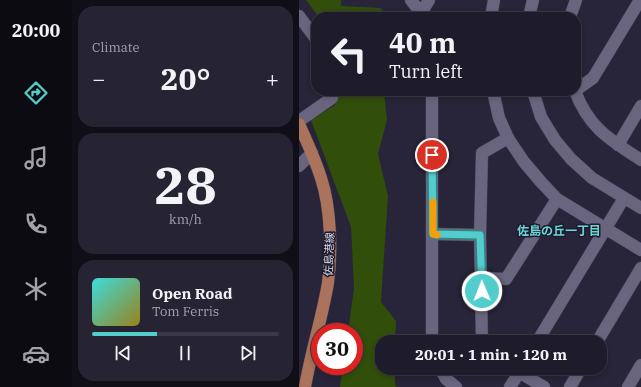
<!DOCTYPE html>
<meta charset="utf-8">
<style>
:root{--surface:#1e1b2b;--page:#262433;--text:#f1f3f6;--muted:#a1a1a9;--line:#3c3947;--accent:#52cdcc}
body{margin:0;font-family:"IBM Plex Serif","Noto Sans JP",serif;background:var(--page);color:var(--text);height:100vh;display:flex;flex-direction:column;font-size:15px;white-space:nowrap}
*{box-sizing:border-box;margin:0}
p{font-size:13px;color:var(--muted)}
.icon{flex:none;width:22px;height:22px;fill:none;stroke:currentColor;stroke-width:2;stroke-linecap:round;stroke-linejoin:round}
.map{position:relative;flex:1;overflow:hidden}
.side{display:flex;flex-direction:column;gap:6px;padding:6px;background:#100f18;width:227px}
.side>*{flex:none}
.guide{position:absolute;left:12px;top:12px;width:270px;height:84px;border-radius:16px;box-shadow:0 2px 6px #0003,0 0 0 1px var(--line);background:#1e1b2b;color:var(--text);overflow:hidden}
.speed{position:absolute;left:12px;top:323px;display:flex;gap:8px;font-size:20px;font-weight:700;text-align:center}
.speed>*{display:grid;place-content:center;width:52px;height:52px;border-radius:50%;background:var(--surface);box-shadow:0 2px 6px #0003,0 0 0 1px var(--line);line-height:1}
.speed .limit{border:6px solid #d22;background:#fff;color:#111}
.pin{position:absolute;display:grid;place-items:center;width:34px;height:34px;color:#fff;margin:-17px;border:2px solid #fff;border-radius:50%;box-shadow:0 1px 4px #0007}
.me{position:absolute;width:44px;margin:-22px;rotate:359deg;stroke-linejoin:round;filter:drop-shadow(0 0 3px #0008)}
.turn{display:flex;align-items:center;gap:14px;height:84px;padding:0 12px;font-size:18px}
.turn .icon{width:52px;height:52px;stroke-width:2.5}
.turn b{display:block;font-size:28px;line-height:34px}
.big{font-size:30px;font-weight:800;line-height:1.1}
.side .widget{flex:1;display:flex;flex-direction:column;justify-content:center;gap:6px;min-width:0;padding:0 14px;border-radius:16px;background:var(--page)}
.side .dial{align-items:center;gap:0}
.dial b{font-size:52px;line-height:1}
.song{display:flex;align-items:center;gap:12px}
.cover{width:48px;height:48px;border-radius:6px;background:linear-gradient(135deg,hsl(180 70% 55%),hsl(50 70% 35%))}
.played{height:4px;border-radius:2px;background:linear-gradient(90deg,var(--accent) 35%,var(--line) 35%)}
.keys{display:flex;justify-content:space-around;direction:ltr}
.heat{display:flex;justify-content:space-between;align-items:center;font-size:22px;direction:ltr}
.trip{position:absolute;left:76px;top:335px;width:232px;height:40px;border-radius:16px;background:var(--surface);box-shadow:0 2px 6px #0003,0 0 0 1px var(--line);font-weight:800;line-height:40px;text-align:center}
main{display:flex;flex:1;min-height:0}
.tabs{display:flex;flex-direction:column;width:72px;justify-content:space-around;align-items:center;background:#0c0b11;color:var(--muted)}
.tabs .icon{width:28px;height:28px}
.tabs .selected{color:var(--accent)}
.tabs b{font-size:18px;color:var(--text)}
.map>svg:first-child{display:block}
.green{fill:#314e0a}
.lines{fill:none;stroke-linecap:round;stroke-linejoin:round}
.minor-casing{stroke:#444052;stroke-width:13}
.major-casing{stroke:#444052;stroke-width:13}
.minor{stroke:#6a657e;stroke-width:12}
.major{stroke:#ab735b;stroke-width:12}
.route-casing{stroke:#358585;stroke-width:10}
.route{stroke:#52cdcc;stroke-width:7}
.slow{stroke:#f59e0b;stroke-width:7}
.labels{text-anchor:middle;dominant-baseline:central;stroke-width:3;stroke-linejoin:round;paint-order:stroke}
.street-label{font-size:11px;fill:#d7d5e3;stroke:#1e1a2e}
.neighbourhood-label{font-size:12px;font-weight:bold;fill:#69d6d4;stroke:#1e1a2e}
</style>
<main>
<nav class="tabs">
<b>20:00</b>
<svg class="icon selected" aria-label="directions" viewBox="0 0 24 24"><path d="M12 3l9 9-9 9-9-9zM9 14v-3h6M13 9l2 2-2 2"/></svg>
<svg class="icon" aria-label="music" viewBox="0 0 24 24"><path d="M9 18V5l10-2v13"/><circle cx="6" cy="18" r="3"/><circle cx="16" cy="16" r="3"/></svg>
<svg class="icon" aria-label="phone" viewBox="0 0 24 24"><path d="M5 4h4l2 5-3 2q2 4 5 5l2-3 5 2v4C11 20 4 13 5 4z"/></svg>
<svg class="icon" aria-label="climate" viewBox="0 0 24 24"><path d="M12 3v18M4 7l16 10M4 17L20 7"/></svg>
<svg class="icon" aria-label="car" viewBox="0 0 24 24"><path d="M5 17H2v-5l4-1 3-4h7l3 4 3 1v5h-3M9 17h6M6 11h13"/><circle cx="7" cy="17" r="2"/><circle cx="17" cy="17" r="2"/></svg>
</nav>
<section class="side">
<div class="widget"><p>Climate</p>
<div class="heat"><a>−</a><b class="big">20°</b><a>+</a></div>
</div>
<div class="widget dial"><b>28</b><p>km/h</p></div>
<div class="widget">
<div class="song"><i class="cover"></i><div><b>Open Road</b><p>Tom Ferris</p></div></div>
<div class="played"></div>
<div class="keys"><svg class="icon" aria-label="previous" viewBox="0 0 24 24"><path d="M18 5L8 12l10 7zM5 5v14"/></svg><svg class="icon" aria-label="pause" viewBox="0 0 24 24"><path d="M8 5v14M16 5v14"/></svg><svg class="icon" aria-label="next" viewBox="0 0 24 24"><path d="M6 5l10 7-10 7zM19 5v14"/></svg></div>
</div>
</section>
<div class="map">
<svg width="342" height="387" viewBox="0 0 342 387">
<rect width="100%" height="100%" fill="#282439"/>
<g class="green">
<path d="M7,0H42V6L81,8L90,17H20Z"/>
<path d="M38,91H85L88,120L79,154L89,196L82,302L97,321L96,342H83V368H96V385L98,387H41L44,366H55V332H49L55,288L52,227L12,120L36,105Z"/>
</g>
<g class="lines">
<g class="minor-casing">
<g id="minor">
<path d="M112,0L122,13L123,17"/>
<path d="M122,13L130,0"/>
<path d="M0,16L17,39"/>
<path d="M192,17L195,0"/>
<path d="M230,17L234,0"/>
<path d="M271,17L277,0"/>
<path d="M277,90L294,78L341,0"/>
<path d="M133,91V342"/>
<path d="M194,91L200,118L209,138L225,162L242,182L258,199L342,250"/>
<path d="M234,91L242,117L256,140L272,159L293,178L342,208"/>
<path d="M276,91C290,128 310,139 342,160"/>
<path d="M0,121L33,98L31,91"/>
<path d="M319,145L342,106"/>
<path d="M0,166L13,153"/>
<path d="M134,234L181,235"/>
<path d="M183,278L207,279L258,199"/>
<path d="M183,342L181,235L183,153L209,138"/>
<path d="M238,342L325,198"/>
<path d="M298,342L342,268"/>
<path d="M141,368L147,379L157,387"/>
<path d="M213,368L245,387"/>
<path d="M211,387L223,368"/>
<path d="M271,387L282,368"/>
<path d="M329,387L342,365"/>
</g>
</g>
<g class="major-casing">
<path id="major" d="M0,124C8,142 16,159 22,178C32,208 33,252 29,283C23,318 12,352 6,387"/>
</g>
<use href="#minor" class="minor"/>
<use href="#major" class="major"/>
</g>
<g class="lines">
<g class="route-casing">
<path id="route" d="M133,155L134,234L181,235L183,291"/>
</g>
<use href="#route" class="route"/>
<path class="slow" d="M134,202V234L138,235"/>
</g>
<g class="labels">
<g class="street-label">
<text transform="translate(30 254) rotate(-88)">佐島港線</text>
</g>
<g class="neighbourhood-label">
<text x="260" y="230">佐島の丘一丁目</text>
</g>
</g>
</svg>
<div class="speed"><div class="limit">30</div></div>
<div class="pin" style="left:133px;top:155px;background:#d93025"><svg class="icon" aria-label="arrive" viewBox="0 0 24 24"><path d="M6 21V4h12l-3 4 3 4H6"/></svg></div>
<svg class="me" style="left:183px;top:291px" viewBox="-20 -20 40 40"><circle r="17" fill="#52cdcc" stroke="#fff" stroke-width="3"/><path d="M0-11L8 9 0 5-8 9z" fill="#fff"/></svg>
<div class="trip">20:01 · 1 min · 120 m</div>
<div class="guide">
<div class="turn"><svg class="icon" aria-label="left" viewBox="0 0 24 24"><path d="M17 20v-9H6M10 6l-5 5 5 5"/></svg><div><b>40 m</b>Turn left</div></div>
</div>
</div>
</main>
